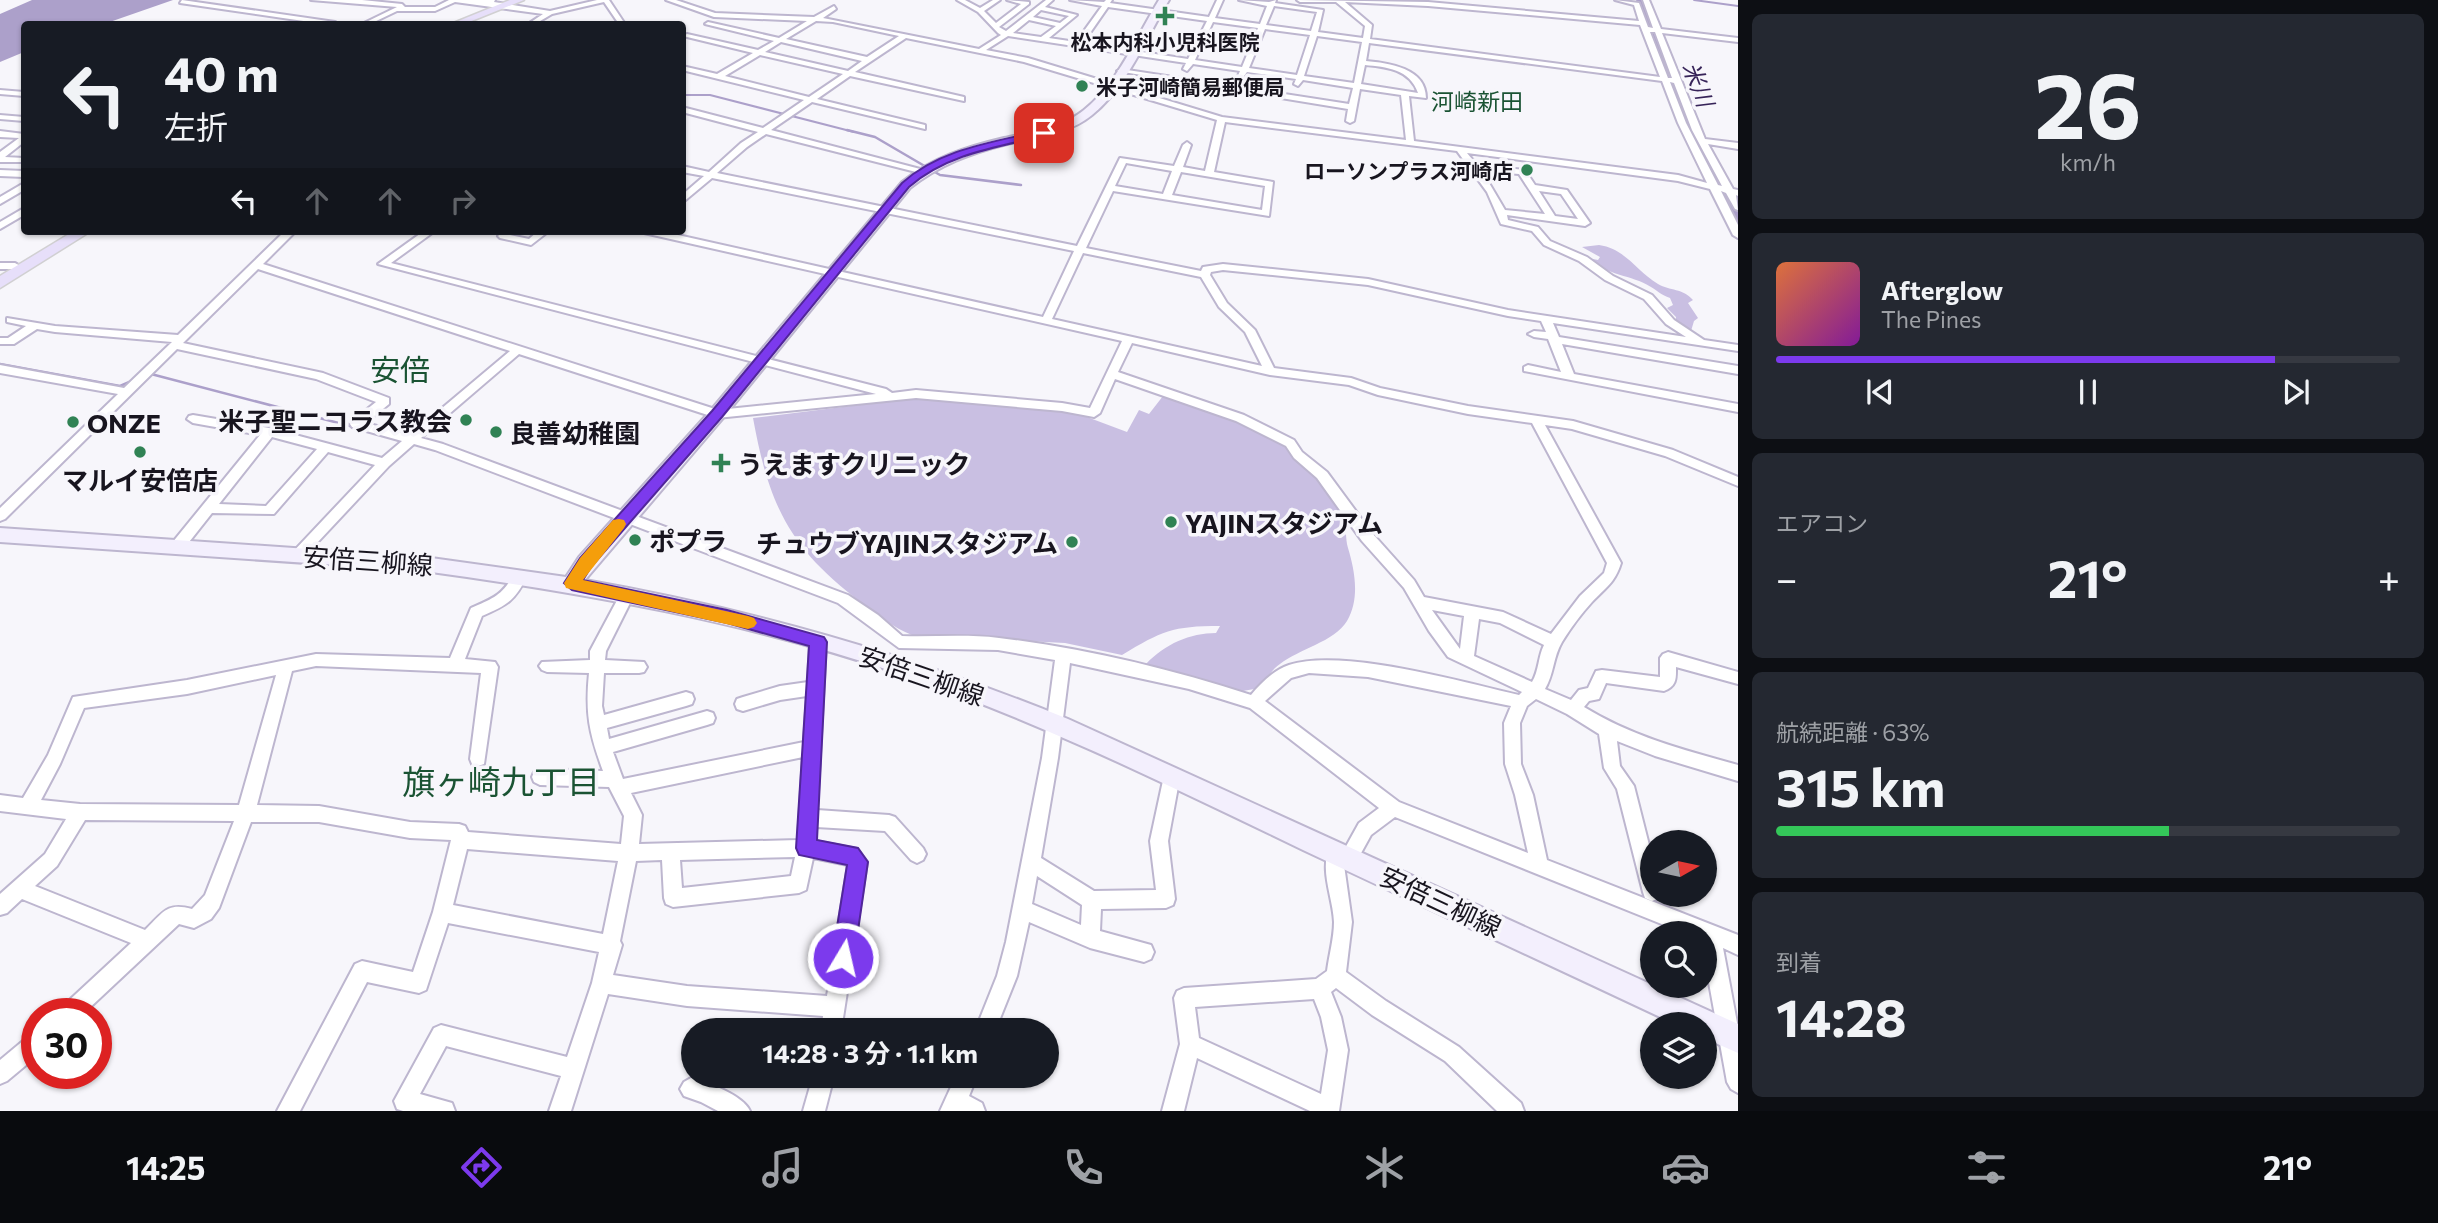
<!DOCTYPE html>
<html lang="ja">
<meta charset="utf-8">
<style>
:root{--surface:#171b24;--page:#242831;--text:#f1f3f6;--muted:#9ea1a6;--line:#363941;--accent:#7c3aed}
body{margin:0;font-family:Commissioner,"Noto Sans JP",sans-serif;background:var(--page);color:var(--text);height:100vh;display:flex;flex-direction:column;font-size:26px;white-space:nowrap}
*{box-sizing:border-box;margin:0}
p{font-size:23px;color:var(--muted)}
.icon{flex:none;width:38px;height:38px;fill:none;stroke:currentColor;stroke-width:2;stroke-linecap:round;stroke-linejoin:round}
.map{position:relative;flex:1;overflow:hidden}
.side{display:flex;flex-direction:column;gap:14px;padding:14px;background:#0d0f14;width:700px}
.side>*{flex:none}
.guide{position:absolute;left:21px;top:21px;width:665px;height:214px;border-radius:7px;box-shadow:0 2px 5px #0004;background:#171b24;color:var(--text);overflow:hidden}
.needle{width:46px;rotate:81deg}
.controls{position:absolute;left:1640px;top:830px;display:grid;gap:14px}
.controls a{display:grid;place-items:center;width:77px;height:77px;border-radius:50%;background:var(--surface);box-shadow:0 2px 5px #0004;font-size:35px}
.speed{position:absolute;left:21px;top:998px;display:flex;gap:14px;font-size:35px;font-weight:700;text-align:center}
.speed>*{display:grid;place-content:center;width:91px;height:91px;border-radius:50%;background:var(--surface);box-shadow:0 2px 5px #0004;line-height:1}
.speed .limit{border:10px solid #d22;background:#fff;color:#111}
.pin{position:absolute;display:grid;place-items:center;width:60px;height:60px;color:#fff;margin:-30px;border-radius:14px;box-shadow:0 4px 10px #0006}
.me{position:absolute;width:77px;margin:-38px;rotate:9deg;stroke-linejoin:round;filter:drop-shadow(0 0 5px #0008)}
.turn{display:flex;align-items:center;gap:24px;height:147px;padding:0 28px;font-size:32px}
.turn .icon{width:91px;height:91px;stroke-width:2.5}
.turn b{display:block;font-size:49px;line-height:60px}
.lanes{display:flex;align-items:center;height:66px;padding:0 28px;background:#0003;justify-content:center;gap:35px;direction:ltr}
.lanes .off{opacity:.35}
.big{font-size:52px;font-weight:700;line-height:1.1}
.side .tile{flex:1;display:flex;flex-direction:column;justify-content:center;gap:10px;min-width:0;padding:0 24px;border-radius:10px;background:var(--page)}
.side .dial{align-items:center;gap:0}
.dial b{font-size:91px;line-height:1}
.song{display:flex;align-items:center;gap:21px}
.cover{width:84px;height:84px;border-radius:10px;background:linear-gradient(135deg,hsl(20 70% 55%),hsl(290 70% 35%))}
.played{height:7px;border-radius:4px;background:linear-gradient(90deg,var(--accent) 80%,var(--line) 80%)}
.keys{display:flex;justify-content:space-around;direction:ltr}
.heat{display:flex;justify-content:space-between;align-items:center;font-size:38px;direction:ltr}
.charge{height:10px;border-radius:5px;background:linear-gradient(90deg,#34c759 63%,var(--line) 0)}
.trip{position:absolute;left:681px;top:1018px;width:378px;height:70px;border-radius:35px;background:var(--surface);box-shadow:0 2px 5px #0004;font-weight:700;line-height:70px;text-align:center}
.tab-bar{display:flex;height:112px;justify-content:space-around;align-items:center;background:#090b0e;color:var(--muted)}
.tab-bar .icon{width:49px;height:49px}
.tab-bar .active{color:var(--accent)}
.tab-bar b{font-size:32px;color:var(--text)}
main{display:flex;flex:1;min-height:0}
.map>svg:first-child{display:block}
.green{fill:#c9bfe2}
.water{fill:#aca0ca}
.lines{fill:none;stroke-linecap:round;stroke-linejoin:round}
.stream-far1{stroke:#aca0ca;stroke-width:2}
.stream{stroke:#aca0ca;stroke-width:2.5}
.river{fill:#aca0ca;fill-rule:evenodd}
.street-casing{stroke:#bdb6cf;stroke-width:4}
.secondary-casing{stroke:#bdb6cf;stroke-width:4}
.primary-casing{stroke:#d1d0d2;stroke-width:3}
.street{fill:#fff;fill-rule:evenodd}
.secondary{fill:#f3effd;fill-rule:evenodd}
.primary{fill:#e7dffa;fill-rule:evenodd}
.route{fill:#7c3aed;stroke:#51269a;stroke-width:2}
.slow{fill:#f59e0b}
.poi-dot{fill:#308254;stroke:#f7f6fb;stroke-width:2.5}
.labels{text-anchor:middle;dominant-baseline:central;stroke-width:7;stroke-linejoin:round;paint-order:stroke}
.far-poi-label{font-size:21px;font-weight:bold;fill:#18151f;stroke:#f7f6fb}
.far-water-label{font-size:23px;font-style:italic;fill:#372459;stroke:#f7f6fb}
.far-neighbourhood-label{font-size:23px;fill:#1a5333;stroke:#f7f6fb}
.poi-label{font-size:26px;font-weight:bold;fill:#18151f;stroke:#f7f6fb;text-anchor:start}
.street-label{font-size:26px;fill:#18151f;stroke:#f7f6fb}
.quarter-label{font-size:30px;fill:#1a5333;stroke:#f7f6fb}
.near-neighbourhood-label{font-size:33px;fill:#1a5333;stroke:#f7f6fb}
</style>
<main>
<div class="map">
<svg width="1738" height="1111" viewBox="0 0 1738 1111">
<rect width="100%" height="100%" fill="#f7f6fb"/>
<g class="green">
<path d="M1599,245C1626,249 1636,271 1658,284C1670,291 1683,288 1693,300L1688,303L1698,318L1694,321L1691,331L1676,322V317L1667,308L1673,305L1670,298C1661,295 1658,291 1651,287C1630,274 1609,277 1588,258L1598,260L1600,257L1582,247Z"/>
<path d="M1163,396C1236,416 1311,443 1343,517C1347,526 1345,538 1348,548C1355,571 1360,599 1347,621C1334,642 1299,649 1280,664C1272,669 1266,680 1260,688L1237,692L1146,664C1165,644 1190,633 1216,633L1220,626C1172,626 1162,631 1122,655L1065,643L912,635C893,628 879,615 862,603C790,549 769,506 753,418L915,398L1057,410L1079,414L1127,432L1139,410L1149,414Z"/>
</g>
<path class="water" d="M32,0H173L104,24H24V52L0,62V14Z"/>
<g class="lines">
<g class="stream-far1">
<path d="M1694,0L1738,6"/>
<path d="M682,95H710L854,132"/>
</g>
<g class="stream">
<path d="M847,130L875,137L940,175L1021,185"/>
<path d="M0,364L120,386L134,380"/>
<path d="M151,374L350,426"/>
</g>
<path class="river" d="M1636,0H1646L1694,125L1738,206V222L1731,218L1682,125Z"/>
<g class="street-casing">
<g id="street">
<path d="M182,0L335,22L338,24H324L180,3Z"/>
<path d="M311,0H362L402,4L405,7H435L449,0H495L494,2L550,11L597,0H609L625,24H619L604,2L552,14L535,24H528L543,14L455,2L435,11H397L370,24H362L397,7Z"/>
<path d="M666,0H676L715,13L814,17L834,6L836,9L823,18L979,49L1001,35L998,33L978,12L957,0H965L980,8L993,0H1000L984,11L996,23L1021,4L1007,0L1029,2V4L999,27L1006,31L1046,0H1053L1045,7L1077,15L1049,38L1076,42L1102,6L1070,0L1104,2L1106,0H1112L1110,3L1209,17L1217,0H1223L1215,18L1260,24L1267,6L1239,0L1269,2L1276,0L1275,3L1323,10L1318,32L1363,38L1365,26L1336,2H1300L1297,0L1428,2L1639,21L1634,5L1615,0L1639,3L1648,27L1653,28L1643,0H1649L1661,29L1738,38V42L1662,33L1705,139L1738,143V149L1708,144L1733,189L1738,190V196L1736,195L1738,210L1735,209L1726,193L1721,191L1738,225V238L1733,235L1710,189L1678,181L1467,153L1477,165L1525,170L1535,185L1567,190L1590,223L1585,226L1507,215L1508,220L1538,227L1550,241L1587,257L1613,276L1652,295L1674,320L1704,340L1738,345V351L1553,323L1559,337L1738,366V374L1562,344L1574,374L1738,404V412L1524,371V367L1528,365L1561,372L1548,339L1534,337L1528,334L1534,331L1546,332L1541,321L1508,316L1368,285L1223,270L1211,272L1210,275L1227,303L1255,330L1274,368L1351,378L1380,388L1468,406L1573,421L1673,450L1738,477V486L1665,456L1572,429L1545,425L1621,563C1615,583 1605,588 1592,602C1581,614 1570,629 1562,642C1553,657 1554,674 1545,689L1571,700L1579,690L1588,688L1596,671L1602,670L1660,677V658L1663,654L1668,652L1738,672V684L1676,667C1676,678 1677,686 1664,691L1606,683L1599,699L1589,701L1584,707C1633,737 1684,750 1738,765V781L1655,756L1617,741L1620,766L1634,786L1652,857V894H1660L1659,898L1652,901L1645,898L1643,892L1617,789L1604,768L1599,734L1567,714L1536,699L1527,706L1520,723L1521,764L1533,795L1547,860L1738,935V955L1723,948L1738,1028V1093L1731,1089L1727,1082L1704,955V933H1684L1395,817L1371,835L1355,864L1349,867L1344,865L1352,922L1346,972L1386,1001L1459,1047L1521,1103L1524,1111H1497L1445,1061L1372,1015L1336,988L1331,992L1341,1017L1348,1050L1339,1111H1310L1197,1058L1184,1111H1162L1180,1044L1174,998L1177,991L1184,988L1316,979L1327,971C1329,955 1334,938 1334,922C1333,897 1319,870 1330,846L1336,843L1342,846L1344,850L1359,823L1379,808L1250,708L1189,689L1070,663L1058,758L1041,858L1094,891L1156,890L1150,841L1164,776L1166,771L1172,768L1178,771L1180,776L1168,841L1175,899L1173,905L1166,908L1101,909L1100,931L1151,945L1154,952L1151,959L1144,962L1090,948L1029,922L1017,976L995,1031H975L997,976L1006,942L1042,758L1055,660L998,650L899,648L838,603L435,450L414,444L389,466L302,559H292L290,555L375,465L328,452L274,514L212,513L182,551H172L170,547L172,543L260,435L193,423L187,419L189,416L193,415L269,428L382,458L402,441L352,427L350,424L352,421L376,402L316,379L177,349L5,519L0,521V508L118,394L0,373V365L124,388L172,342L55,332L37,329L14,344H0V338H8L26,326L7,322V318L55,326L178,335L285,231H296L263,264L718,410L876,394L378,264L424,231H435L391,263L886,389L892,393L916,390L1062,403L1090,408L1122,341L644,233L642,231H660L1043,317L1074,251L712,178L682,203V195L704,176L682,172V166L709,172L741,143L758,132L682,112V107L763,128L804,100L682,70V66L717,74L753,53L683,36L687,34L758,50L774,41L705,24L708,22L779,38L807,21L714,17ZM1345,2L1428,6L1640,25L1660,77L1370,39L1372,25ZM1274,6L1317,12L1311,31L1266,25ZM1108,7L1207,21L1188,59L1083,43ZM1041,10L1069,16L1060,23L1033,17ZM1029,20L1056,26L1041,37L1013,33ZM816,21L833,22L899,36L867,57L786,39ZM1213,22L1258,28L1242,67L1195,60ZM1265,29L1310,35L1297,75L1249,68ZM1650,32H1655L1672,78H1668ZM1008,36L1186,63L1183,69L1187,71L1193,64L1240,71L1237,78L1241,80L1247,72L1296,79L1294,84L1298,86L1303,80L1353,88L1349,104L1121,69L1117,71L1348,109L1346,121L1350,123L1354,121L1360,89L1401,95L1406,140L1222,117L1028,58L986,50ZM1317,36L1362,42L1354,83L1304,76ZM906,38L1024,62L1217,120L1205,171L1183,167L1191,145L1187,142L1183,145L1174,166L1120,158L1077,246L717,173L747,147L766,134L924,174V170L771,130L812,102L925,129V125L817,99L850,76L964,101V97L855,72ZM781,42L862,61L848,71L765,52ZM1369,43L1662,81L1678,123L1707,183L1678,175L1414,141L1409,96L1426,98C1426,68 1389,63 1366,61ZM760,55L843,74L809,97L725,76ZM1365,65C1386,67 1410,69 1418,93L1361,84ZM1670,82L1674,83L1692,130L1722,186L1718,185L1686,123ZM1225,122L1457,151L1487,192L1501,224L1532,231L1544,245L1579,261L1605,280L1644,299L1666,324L1686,337L1508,310L1368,279L1223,264L1203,267L1201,271L1086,248L1113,191L1269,216L1273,182L1214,172ZM1126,163L1172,171L1163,194L1115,186ZM1482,171L1519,174L1545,214L1505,210ZM1181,172L1265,186L1262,210L1172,195ZM1539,191L1561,194L1578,219L1555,216ZM1083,253L1201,277L1219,307L1245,332L1262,366L1052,319ZM258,269L510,351L410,435L366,423L389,404V398L323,373L183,343ZM1132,343L1270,375L1349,385L1378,395L1468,414L1532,423L1607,563L1604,573L1580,596L1551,634L1503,612L1424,597L1414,580L1372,533L1327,472L1302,452L1294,440L1244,415L1118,372ZM519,354L717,418L916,398L1062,411L1094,417L1100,413L1115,379L1236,421L1286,446L1294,458L1317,478L1362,541L1404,588L1429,631L1448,657L1522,692L1519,695C1461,682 1344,648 1289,665C1274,670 1261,683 1251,695C1170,669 1085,648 999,638C968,634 934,637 902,636L878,615L848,595L443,444L421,438ZM272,437L317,449L266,506L219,504ZM1432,610L1464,616L1460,649ZM1479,619L1500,623L1544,645C1538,657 1539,671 1532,682L1474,656ZM1309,673L1368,677L1511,706L1504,723L1505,764L1515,795L1528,853L1399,802L1265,701L1291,678ZM1037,876L1082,905L1081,925L1032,904ZM1314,999L1321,1017L1328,1050L1321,1094L1199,1038L1195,1007Z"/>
<path d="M0,90L24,92V96L0,94Z"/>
<path d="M0,115L24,117V121L0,119Z"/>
<path d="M0,131L24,134V142L5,157L24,158V162H0V152L19,138L0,137Z"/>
<path d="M0,170L24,171V177L0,176Z"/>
<path d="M24,183V190L0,204V197Z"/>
<path d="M24,208V215L0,229V222Z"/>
<path d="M503,231H514L510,235L529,239L538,231H549L531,245L500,238L498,236Z"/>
<path d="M0,263H15L20,266L15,269H0Z"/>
<path d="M520,571L525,572L527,576C515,601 507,605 482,616L465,659L495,662L498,667L484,764L478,766L472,764L470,759L481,673L316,666L292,671L257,805L319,806L410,822L459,824L465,826L468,832L621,844L624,816L609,787L540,785L534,782L532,777L534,772L540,769L603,771C589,733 585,713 589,673L547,672L542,670L539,666L542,662L590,660V651L622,591H632L634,595L606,651L605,660L644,662L647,667L644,672L639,673H604L602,706L604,715L686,692L692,694L694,699L692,704L686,706L607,728L609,739L707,711L713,713L715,718L713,723L707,725L613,752L623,779L804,742L807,696L780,700L743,711L737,709L735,704L737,699L743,697L780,686L808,682L810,642L813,638L818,636L823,638L826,642L817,810L889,815L895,817L923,848L926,854L923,860L917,863L911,860L885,831L816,827L815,841L857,849L867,862L841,1031H821L823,1016L687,1006L608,994L571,1111H549L561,1076L446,1046L420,1094L452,1103L455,1111H403L397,1109L394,1101L434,1028L441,1025L567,1057L592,983L599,952L448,923L426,990L419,993L367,982L300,1111H277L355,964L362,961L413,972L433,912L451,840L410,838L319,822H251L219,908L211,919L194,928L179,924L84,1013H60L63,1006L131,943L22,899L7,913L0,915V894L45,854L66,819L0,811V795L23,798L48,755L73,697L187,680L316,654L450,658L471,608C494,598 503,595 515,572ZM276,675L239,805L80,804L41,800L60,764L84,708L187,694ZM803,757L798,840L639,844L642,815L631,793ZM85,820L234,821L205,895L192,909C166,902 163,913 145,930L35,886L57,866ZM467,849L618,861L603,934L453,905ZM795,857L791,876L682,888L680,860ZM813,858L848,865L827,996L687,986L613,975L622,945L620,941L636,861L662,860L664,898L666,904L673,907L799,893L806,890Z"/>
<path d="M37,1032V1056L7,1081L0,1084V1060L30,1035Z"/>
<path d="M813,1076H834L825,1111H803Z"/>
<path d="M956,1076H977L969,1096L982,1103L985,1111H940Z"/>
<path d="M691,1078C707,1082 743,1095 750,1111H718L701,1102L684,1096L680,1089L684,1082Z"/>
</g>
</g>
<g class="secondary-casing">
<path id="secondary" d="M1159,0H1169C1146,38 1127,87 1092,115C1069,134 1035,138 1007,144C971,153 939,165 910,188L723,418L585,580C751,609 911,655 1068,719L1738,1024V1053L1704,1038V1024H1675C1551,965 1427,909 1303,850C1172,787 1041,722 903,675C748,622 586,593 424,571L0,542V528L424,557L566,577L579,557L711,410L902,182C932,158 966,147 1004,138C1031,132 1062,128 1084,110C1118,83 1137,36 1159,0Z"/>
</g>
<g class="primary-casing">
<g id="primary">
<path d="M510,0H524L464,24H451Z"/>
<path d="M74,231H91L0,288V276Z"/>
</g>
</g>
<use href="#street" class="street"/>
<use href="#secondary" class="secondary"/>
<use href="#primary" class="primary"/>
</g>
<path class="route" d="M1044,130L1048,131V135C999,147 948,153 909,187L722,417L591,567L583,580L727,610L824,637L827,642L817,840L858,848L868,862L854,958L851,966L843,970L835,966L832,958L847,865L799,855L796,848L809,646L727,623L572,590L564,583L580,558L712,411L902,183C941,148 995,142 1044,130Z"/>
<path class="slow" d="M619,519L624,520L626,524L624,528L583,580L748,616L754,618L757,623L754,627L748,629L566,588L564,583L580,558L613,520Z"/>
<g class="poi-dot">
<path d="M1161.5 5.5h7v7h7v7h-7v7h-7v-7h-7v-7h7z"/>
<circle cx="1082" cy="86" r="7"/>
<circle cx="1527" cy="170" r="7"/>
<circle cx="466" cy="420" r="7"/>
<circle cx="73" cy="422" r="7"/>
<circle cx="496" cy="432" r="7"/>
<circle cx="140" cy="452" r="7"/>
<path d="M717.5 452.5h7v7h7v7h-7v7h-7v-7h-7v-7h7z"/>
<circle cx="1171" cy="522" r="7"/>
<circle cx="635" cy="540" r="7"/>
<circle cx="1072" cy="542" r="7"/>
</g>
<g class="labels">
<g class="far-poi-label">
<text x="1165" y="41">松本内科小児科医院</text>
<text x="1096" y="86" text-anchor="start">米子河崎簡易郵便局</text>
<text x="1513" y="170" text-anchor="end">ローソンプラス河崎店</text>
</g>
<g class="far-water-label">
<text transform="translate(1699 84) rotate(69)">米川</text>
</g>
<g class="far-neighbourhood-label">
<text x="1477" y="101">河崎新田</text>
</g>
<g class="poi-label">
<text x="452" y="420" text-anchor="end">米子聖ニコラス教会</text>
<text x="87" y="422">ONZE</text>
<text x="510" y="432">良善幼稚園</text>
<text x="737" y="463">うえますクリニック</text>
<text x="140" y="479" text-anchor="middle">マルイ安倍店</text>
<text x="1185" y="522">YAJINスタジアム</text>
<text x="649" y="540">ポプラ</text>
<text x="1058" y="542" text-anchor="end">チュウブYAJINスタジアム</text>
</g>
<g class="street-label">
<text transform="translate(368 560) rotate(4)">安倍三柳線</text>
<text transform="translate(922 675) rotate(19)">安倍三柳線</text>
<text transform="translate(1441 901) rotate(25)">安倍三柳線</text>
</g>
<g class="quarter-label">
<text x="400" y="368">安倍</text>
</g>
<g class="near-neighbourhood-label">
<text x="501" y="780">旗ヶ崎九丁目</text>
</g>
</g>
</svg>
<div class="controls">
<a><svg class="needle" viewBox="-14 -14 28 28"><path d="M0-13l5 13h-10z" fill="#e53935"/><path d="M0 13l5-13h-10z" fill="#9ea1a6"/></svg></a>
<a><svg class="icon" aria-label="search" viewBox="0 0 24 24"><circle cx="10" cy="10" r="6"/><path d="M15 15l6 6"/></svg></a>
<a><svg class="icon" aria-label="layers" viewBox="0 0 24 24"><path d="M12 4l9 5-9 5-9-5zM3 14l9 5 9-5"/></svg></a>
</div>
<div class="speed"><div class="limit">30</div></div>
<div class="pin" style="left:1044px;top:133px;background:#d93025"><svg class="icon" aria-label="arrive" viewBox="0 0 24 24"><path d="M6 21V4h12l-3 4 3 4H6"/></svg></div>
<svg class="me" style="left:843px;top:958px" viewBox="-20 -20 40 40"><circle r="17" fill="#7c3aed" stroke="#fff" stroke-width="3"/><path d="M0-11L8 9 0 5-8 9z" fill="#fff"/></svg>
<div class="trip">14:28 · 3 分 · 1.1 km</div>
<div class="guide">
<div class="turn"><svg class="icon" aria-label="left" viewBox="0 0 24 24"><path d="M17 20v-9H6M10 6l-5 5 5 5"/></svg><div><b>40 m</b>左折</div></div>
<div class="lanes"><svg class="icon" aria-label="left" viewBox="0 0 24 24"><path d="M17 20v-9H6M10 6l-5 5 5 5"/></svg><svg class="icon off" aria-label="ahead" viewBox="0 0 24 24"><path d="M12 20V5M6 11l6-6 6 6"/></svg><svg class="icon off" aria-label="ahead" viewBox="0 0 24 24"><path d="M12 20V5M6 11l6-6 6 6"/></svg><svg class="icon off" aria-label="right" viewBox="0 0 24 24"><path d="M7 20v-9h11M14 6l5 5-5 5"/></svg></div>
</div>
</div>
<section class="side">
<div class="tile dial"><b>26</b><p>km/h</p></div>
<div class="tile">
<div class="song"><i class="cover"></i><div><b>Afterglow</b><p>The Pines</p></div></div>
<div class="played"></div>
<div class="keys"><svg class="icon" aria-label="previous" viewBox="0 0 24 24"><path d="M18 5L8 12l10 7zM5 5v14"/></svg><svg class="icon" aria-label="pause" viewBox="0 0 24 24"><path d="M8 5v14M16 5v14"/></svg><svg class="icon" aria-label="next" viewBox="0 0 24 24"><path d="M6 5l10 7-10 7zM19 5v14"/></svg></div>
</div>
<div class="tile"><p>エアコン</p>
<div class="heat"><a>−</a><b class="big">21°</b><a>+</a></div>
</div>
<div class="tile"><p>航続距離 · 63%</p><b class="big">315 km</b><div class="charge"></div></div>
<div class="tile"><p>到着</p><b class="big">14:28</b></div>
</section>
</main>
<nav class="tab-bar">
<b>14:25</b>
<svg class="icon active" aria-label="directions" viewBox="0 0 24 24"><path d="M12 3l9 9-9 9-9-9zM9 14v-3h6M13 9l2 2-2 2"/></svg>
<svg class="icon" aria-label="music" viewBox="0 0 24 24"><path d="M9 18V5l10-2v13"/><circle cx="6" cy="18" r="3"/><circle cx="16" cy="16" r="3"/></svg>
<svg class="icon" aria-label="phone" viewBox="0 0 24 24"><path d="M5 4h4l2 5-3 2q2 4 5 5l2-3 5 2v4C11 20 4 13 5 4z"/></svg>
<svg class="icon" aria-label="climate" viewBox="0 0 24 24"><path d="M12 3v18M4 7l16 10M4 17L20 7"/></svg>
<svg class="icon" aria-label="car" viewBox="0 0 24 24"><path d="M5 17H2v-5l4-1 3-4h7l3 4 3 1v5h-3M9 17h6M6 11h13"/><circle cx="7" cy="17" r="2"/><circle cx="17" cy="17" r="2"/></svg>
<svg class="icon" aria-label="filters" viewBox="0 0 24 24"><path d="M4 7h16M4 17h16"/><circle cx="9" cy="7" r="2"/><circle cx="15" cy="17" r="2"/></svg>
<b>21°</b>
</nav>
